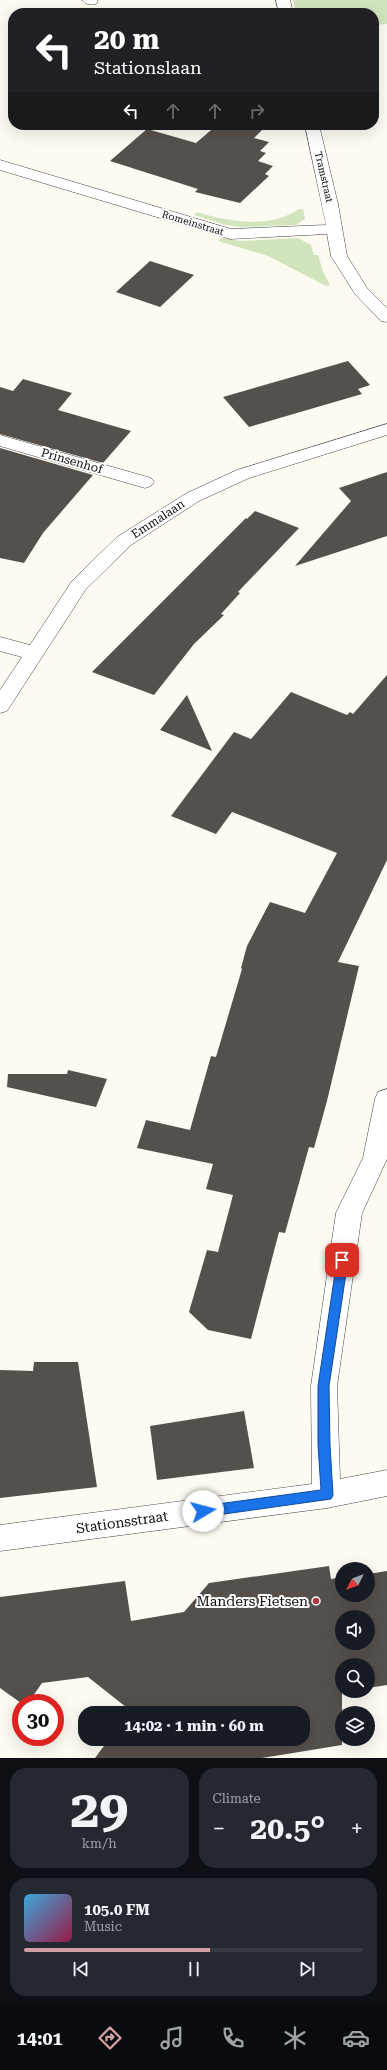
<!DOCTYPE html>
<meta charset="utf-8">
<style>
:root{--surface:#171b24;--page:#242831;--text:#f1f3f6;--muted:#9ea1a6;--line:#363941;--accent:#d29fa3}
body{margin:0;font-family:"Roboto Serif",serif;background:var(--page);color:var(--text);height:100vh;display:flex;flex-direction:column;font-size:15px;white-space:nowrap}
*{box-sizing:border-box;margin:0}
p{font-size:13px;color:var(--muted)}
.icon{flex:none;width:22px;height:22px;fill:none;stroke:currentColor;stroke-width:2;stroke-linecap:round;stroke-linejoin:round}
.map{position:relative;height:1758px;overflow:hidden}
.side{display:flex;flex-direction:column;gap:10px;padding:10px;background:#0d0f14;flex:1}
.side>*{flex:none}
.hud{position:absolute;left:8px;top:8px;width:371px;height:122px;border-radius:16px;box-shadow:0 4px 16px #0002;background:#202124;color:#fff;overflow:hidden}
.needle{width:26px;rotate:228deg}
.buttons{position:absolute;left:335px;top:1562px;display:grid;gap:8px}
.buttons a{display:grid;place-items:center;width:40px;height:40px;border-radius:50%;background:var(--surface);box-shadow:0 4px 16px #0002;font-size:20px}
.speed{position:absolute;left:12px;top:1694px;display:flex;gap:8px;font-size:20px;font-weight:700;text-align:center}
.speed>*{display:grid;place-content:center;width:52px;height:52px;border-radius:50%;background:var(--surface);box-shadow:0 4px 16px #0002;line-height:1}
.speed .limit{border:6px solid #d22;background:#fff;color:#111}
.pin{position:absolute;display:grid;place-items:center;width:34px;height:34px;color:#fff;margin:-17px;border-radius:8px;box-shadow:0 2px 6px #0006}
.me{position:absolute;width:44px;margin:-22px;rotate:82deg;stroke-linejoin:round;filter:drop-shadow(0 0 3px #0008)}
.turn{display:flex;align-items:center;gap:14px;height:84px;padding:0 20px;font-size:18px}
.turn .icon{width:52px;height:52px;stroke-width:2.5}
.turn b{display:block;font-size:28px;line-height:34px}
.lanes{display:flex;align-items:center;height:38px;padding:0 20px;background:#0003;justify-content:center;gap:20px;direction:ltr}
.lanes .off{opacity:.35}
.big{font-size:30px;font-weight:700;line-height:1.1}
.side .widget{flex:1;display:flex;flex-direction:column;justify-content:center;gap:6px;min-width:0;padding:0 14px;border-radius:16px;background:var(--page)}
.side .dial{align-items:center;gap:0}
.dial b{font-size:52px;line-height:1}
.song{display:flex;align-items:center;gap:12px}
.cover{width:48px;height:48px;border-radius:6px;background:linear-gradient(135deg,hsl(200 70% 55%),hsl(340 70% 35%))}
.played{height:4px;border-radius:2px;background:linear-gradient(90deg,var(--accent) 55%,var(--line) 55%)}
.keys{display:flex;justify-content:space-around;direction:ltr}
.heat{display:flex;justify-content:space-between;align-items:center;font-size:22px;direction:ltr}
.side .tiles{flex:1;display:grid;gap:10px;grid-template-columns:1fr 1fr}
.widget:last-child{grid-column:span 2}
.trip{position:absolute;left:78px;top:1706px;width:232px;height:40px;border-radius:16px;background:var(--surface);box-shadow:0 4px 16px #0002;font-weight:700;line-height:40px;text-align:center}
.dock{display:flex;height:64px;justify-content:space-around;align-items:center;background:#090b0e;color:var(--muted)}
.dock .icon{width:28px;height:28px}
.dock .selected{color:var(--accent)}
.dock b{font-size:18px;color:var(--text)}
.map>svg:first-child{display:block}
.green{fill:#d2e4be}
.building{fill:#55504c;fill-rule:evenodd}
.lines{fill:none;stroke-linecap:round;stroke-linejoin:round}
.street-casing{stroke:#414141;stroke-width:1}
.street{fill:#fff;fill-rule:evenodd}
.route{fill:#1a73e8;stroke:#114b97}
.poi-dot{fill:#ad383d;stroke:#fff;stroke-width:1.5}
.labels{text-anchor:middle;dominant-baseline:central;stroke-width:4;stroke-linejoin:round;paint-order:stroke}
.far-street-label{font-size:10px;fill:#0e0e0e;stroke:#fff}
.street-label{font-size:12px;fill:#0e0e0e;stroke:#fff}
.near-street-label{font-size:14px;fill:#0e0e0e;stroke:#fff}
.near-poi-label{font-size:14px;fill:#0e0e0e;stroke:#fff;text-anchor:end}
</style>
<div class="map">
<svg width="387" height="1758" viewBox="0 0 387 1758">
<rect width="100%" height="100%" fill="#fdfbf1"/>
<g class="green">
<path d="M293,0H387V24L374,25V13H296Z"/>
<path d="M299,209H303L305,219L296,225L242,227L226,225L194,215L197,212C229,222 269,229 299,209Z"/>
<path d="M221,238L241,241L298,238L311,245L314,255H318L323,271L330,285L326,286L268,256L218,241Z"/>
</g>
<g class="building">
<path d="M217,125H267L254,138L269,142L260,151L266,153L258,161L273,166L265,174L269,176L240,203L195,192L198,189L110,161L147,129L196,143Z"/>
<path d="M150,261L194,275L160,307L116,292Z"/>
<path d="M348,361L370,385L358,389L362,394L249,427L223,397Z"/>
<path d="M23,379L72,393L58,410L131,431L103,463L0,434V387L13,391Z"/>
<path d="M0,448L93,475L43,533L24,563L0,558Z"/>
<path d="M387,472V536L295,566L351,501L339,488Z"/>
<path d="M255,511L299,528L238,592L240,593L221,614L224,615L194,644L154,695L92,672L246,518L247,519Z"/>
<path d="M387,675V860L338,962L359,966L327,1101L314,1148L309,1147L285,1233L279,1232L251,1339L208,1330L189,1312L207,1250L218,1252L233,1195L206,1189L213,1164L137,1148L146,1120L190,1130L211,1056L216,1057L242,969L241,968L247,946L270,902L305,913L337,853L232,812L216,834L171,816L234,732L251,739L291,692L347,715L350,712L353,714Z"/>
<path d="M187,695L212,751L160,730Z"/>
<path d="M68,1070L107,1079L96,1107L7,1087L8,1074H67Z"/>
<path d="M34,1362H78L97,1487L0,1498V1370L33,1371Z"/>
<path d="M244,1411L254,1468L157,1480L150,1426Z"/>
<path d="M329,1566L331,1579L342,1577V1595H368V1574L387,1571V1685L368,1688V1665H342V1691H344H342V1745L262,1758H95L109,1739H303V1713H129L131,1711L88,1677L42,1683L28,1703H21L0,1688V1597L125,1581L131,1621L184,1612L209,1583ZM342,1617H368V1643H342Z"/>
</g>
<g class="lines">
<g class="street-casing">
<g id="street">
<path d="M82,0H97L98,1L96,4C90,5 86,5 82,0Z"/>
<path d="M276,0H290L293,13H279Z"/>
<path d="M305,125H319L338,204L347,256L367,288L387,308V322L381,321L355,294L331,256L327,234L230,239L0,170V160L231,229L326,225Z"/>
<path d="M387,424V435L249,478L199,501L131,545L86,589L7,711L0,713V690L22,657L0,651V637L30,645L72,581L117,537L187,493L237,470Z"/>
<path d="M0,435L151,478L154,482L151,486L145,488L0,446Z"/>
<path d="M387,1089V1159L362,1213L337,1386L340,1479L387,1470V1496L327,1508L0,1551V1525L312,1484L311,1386L336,1213L363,1158L375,1099L378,1092Z"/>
</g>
</g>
<use href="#street" class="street"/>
</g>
<path class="route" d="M342,1256L348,1260L329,1386L330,1445L333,1495L331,1499L203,1517L199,1515L197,1511L199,1507L203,1506L321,1490L318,1445V1386L337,1260Z"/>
<circle class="poi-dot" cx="316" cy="1601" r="4"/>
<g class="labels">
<g class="far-street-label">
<text transform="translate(324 177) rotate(77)">Tramstraat</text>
<text transform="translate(193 223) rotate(17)">Romeinstraat</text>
</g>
<g class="street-label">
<text transform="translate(72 461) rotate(16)">Prinsenhof</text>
<text transform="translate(158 519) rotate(-33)">Emmalaan</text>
</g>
<g class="near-street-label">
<text transform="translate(122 1522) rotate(-8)">Stationsstraat</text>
</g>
<g class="near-poi-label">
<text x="308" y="1601">Manders Fietsen</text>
</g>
</g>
</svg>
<div class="buttons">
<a><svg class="needle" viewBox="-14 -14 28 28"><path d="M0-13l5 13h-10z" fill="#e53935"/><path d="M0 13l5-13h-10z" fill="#9ea1a6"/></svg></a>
<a><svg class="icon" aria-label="sound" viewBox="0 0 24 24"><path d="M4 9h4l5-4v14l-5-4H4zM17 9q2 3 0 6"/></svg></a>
<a><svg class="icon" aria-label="search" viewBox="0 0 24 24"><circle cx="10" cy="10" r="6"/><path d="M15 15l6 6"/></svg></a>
<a><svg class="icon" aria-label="layers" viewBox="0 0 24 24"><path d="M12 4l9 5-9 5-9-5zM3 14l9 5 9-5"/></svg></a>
</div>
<div class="speed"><div class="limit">30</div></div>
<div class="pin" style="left:342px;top:1260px;background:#d93025"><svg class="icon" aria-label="arrive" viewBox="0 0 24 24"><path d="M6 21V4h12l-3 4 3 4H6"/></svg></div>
<svg class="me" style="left:203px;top:1511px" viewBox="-20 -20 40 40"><circle r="19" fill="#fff"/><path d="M0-13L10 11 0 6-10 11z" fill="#1a73e8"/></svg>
<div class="trip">14:02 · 1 min · 60 m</div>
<div class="hud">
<div class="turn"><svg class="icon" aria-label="left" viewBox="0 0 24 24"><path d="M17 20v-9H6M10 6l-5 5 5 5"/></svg><div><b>20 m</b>Stationslaan</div></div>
<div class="lanes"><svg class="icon" aria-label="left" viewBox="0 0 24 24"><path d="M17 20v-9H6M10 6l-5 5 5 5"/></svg><svg class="icon off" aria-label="ahead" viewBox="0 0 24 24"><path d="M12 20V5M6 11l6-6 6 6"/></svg><svg class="icon off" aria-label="ahead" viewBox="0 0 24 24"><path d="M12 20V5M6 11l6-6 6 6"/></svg><svg class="icon off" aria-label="right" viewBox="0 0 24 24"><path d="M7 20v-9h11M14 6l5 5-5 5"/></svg></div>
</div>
</div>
<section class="side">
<div class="tiles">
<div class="widget dial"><b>29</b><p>km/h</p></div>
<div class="widget"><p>Climate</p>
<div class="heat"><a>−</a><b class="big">20.5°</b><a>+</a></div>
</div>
<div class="widget">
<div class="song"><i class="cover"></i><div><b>105.0 FM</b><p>Music</p></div></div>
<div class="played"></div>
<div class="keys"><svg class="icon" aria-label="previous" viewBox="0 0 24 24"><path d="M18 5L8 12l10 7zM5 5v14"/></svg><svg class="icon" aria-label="pause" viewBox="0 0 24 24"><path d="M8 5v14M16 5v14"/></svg><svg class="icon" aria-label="next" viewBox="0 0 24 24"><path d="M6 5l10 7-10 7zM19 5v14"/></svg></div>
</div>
</div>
</section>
<nav class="dock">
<b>14:01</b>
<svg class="icon selected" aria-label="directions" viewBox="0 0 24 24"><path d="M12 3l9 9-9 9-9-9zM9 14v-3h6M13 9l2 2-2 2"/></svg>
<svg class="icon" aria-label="music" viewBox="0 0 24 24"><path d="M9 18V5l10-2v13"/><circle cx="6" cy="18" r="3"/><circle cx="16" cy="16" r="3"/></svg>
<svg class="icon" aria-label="phone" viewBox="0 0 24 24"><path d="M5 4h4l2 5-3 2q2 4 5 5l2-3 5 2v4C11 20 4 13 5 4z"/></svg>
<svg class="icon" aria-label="climate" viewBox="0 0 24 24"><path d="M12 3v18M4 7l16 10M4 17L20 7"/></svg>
<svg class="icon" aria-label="car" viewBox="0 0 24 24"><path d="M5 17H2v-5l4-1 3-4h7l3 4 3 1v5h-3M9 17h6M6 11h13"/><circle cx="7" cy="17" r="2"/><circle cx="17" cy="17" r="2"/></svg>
</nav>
